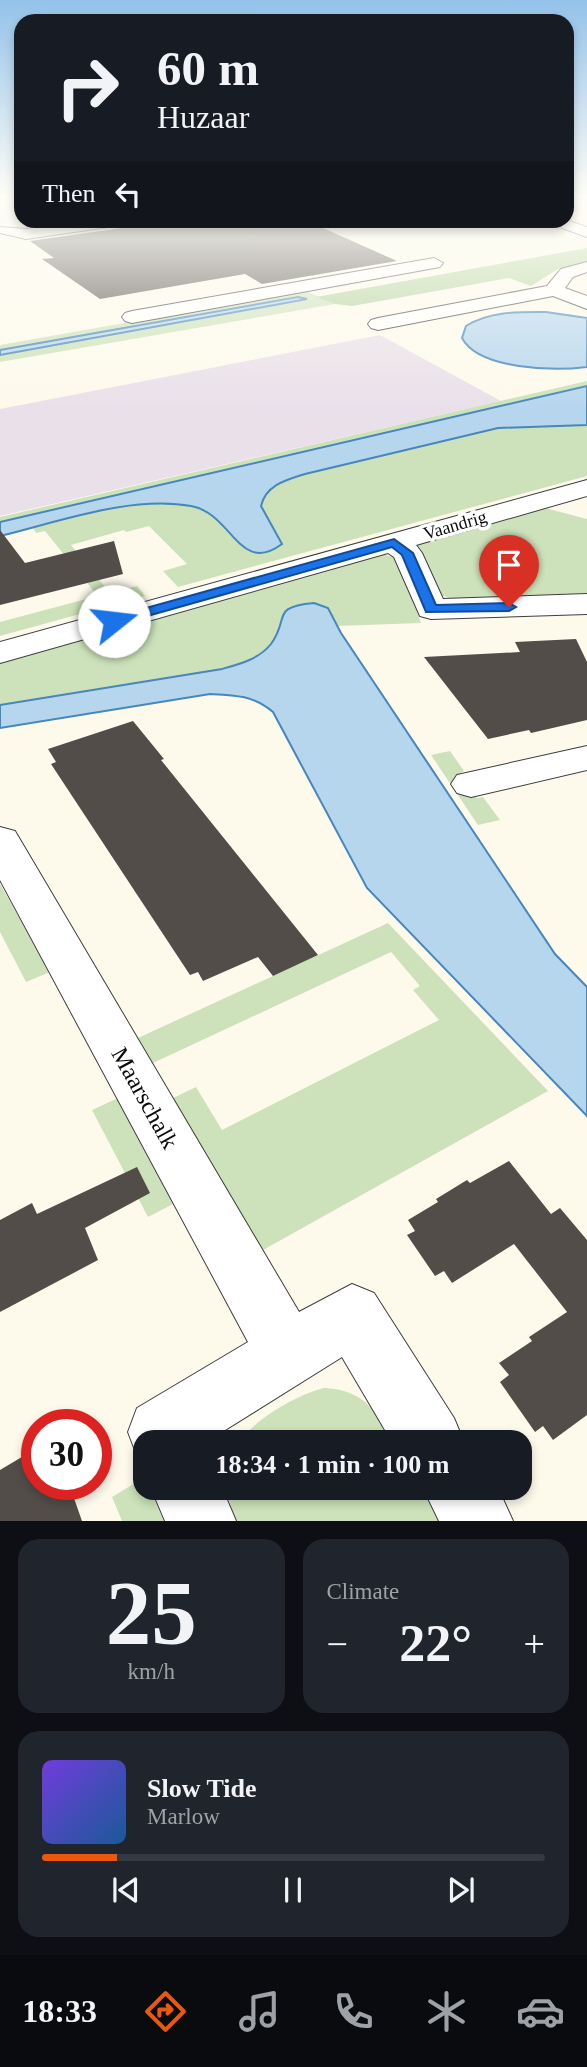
<!DOCTYPE html>
<meta charset="utf-8">
<style>
:root{--surface:#171b24;--page:#20242c;--text:#f1f3f6;--muted:#9ea1a6;--line:#363941;--accent:#ea580c}
body{margin:0;font-family:"Times New Roman",serif;background:var(--page);color:var(--text);height:100vh;display:flex;flex-direction:column;font-size:26px;white-space:nowrap}
*{box-sizing:border-box;margin:0}
p{font-size:23px;color:var(--muted)}
.icon{flex:none;width:38px;height:38px;fill:none;stroke:currentColor;stroke-width:2;stroke-linecap:round;stroke-linejoin:round}
.map{position:relative;height:1521px;overflow:hidden}
.side{display:flex;flex-direction:column;gap:18px;padding:18px;background:#0d0f14;flex:1}
.side>*{flex:none}
.hud{position:absolute;left:14px;top:14px;width:560px;height:214px;border-radius:21px;box-shadow:0 4px 10px #0003;background:#171b24;color:var(--text);overflow:hidden}
.speed{position:absolute;left:21px;top:1409px;display:flex;gap:14px;font-size:35px;font-weight:700;text-align:center}
.speed>*{display:grid;place-content:center;width:91px;height:91px;border-radius:50%;background:var(--surface);box-shadow:0 4px 10px #0003;line-height:1}
.speed .limit{border:10px solid #d22;background:#fff;color:#111}
.pin{position:absolute;display:grid;place-items:center;width:60px;height:60px;color:#fff;margin:-72px -30px;border-radius:50% 50% 50% 0;rotate:-45deg;box-shadow:0 0 7px #0007}
.pin .icon{rotate:45deg}
.me{position:absolute;width:77px;margin:-38px;rotate:74deg;stroke-linejoin:round;filter:drop-shadow(0 0 5px #0008)}
.turn{display:flex;align-items:center;gap:24px;height:147px;padding:0 28px;font-size:32px}
.turn .icon{width:91px;height:91px;stroke-width:2.5}
.turn b{display:block;font-size:49px;line-height:60px}
.then{display:flex;align-items:center;height:66px;padding:0 28px;background:#0003;gap:14px;font-size:26px}
.big{font-size:52px;font-weight:700;line-height:1.1}
.side .tile{flex:1;display:flex;flex-direction:column;justify-content:center;gap:10px;min-width:0;padding:0 24px;border-radius:21px;background:var(--page)}
.side .dial{align-items:center;gap:0}
.dial b{font-size:91px;line-height:1}
.song{display:flex;align-items:center;gap:21px}
.cover{width:84px;height:84px;border-radius:10px;background:linear-gradient(135deg,hsl(260 70% 55%),hsl(210 70% 35%))}
.played{height:7px;border-radius:4px;background:linear-gradient(90deg,var(--accent) 15%,var(--line) 15%)}
.keys{display:flex;justify-content:space-around;direction:ltr}
.heat{display:flex;justify-content:space-between;align-items:center;font-size:38px;direction:ltr}
.side .tiles{flex:1;display:grid;gap:18px;grid-template-columns:1fr 1fr}
.tile:last-child{grid-column:span 2}
.trip{position:absolute;left:133px;top:1430px;width:399px;height:70px;border-radius:21px;background:var(--surface);box-shadow:0 4px 10px #0003;font-weight:700;line-height:70px;text-align:center}
.dock{display:flex;height:112px;justify-content:space-around;align-items:center;background:#090b0e;color:var(--muted)}
.dock .icon{width:49px;height:49px}
.dock .current{color:var(--accent)}
.dock b{font-size:32px;color:var(--text)}
.map>svg:first-child{display:block}
.industrial{fill:#e9e0e9}
.green{fill:#cde2ba}
.forest{fill:#b0d19b}
.water{fill:#b6d6ee;stroke:#4687bc;stroke-width:2}
.building{fill:#524d49}
.lines{fill:none;stroke-linecap:round;stroke-linejoin:round}
.minor-casing{stroke:#3e3e3e;stroke-width:2}
.minor{fill:#fff;fill-rule:evenodd}
.route{fill:#1a73e8;stroke:#114b97;stroke-width:2}
.labels{text-anchor:middle;dominant-baseline:central;stroke-width:7;stroke-linejoin:round;paint-order:stroke}
.far-street-label{font-size:18px;fill:#0b0b0b;stroke:#fff}
.near-street-label{font-size:24px;fill:#0b0b0b;stroke:#fff}
</style>
<div class="map">
<svg width="587" height="1521" viewBox="0 0 587 1521">
<rect width="100%" height="100%" fill="#fdfaec"/>
<path class="industrial" d="M380,335L501,401L0,516V409Z"/>
<g class="green">
<path d="M306,291L335,304L0,362V355L298,297L0,350V345Z"/>
<path d="M587,381V386L0,522V517Z"/>
<path d="M536,425H587V476L178,587L163,571L187,564L149,526L126,532L124,530L71,545L86,564L74,567L45,531L36,533L33,528C79,517 160,489 206,510C224,518 239,540 253,553L273,550L279,536L270,525L261,506C266,485 286,480 305,474L498,428Z"/>
<path d="M545,508L587,519V597L459,601L440,595L416,549L418,543Z"/>
<path d="M379,554L396,557L402,568L421,623L337,626L328,608L286,610C280,618 281,622 278,631C270,655 244,663 222,669L0,705V663Z"/>
<path d="M89,567L110,593L137,586L145,596L106,607L77,570Z"/>
<path d="M90,598L98,609L0,636V622Z"/>
<path d="M450,751L464,771L460,773L477,798L483,797L500,820L478,825L431,755Z"/>
<path d="M0,884L50,972L26,982L0,932Z"/>
<path d="M388,923L548,1091L263,1250L173,1098L196,1087L222,1130L439,1020L413,990L420,986L391,952L153,1063L138,1038Z"/>
<path d="M118,1098L175,1203L148,1217L92,1110Z"/>
<path d="M324,1388C365,1390 375,1411 395,1442H239C255,1419 298,1394 324,1388Z"/>
<path d="M145,1477V1488H149L164,1521H122L112,1497Z"/>
<path d="M226,1488H423L443,1521H235Z"/>
</g>
<path class="forest" d="M587,248V263L558,269L531,286L509,278L352,306L335,304L316,297Z"/>
<g class="water">
<path d="M298,297L307,299L0,355V350Z"/>
<path d="M546,312L587,318V367C555,371 479,370 462,338L466,326C489,311 519,312 546,312Z"/>
<path d="M587,386V425L498,428L305,474C286,480 266,485 261,506L282,544C239,576 232,513 191,506C131,495 58,522 0,536V522Z"/>
<path d="M314,603L328,608L341,633L555,954L587,987V1116L367,888L273,712C253,695 234,695 210,694L0,728V705L222,669C240,664 259,659 271,644C290,618 270,607 314,603Z"/>
</g>
<g class="building">
<path d="M146,220H305L397,261L262,284L245,274L100,299L42,259L54,258L30,241L122,228L131,223Z"/>
<path d="M0,530L25,563L114,541L123,574L0,605Z"/>
<path d="M576,639L587,662V720L531,733L529,730L488,739L424,657L520,652L515,642Z"/>
<path d="M133,721L164,759L161,760L318,955L273,976L258,957L203,981L198,972L190,975L51,764L56,762L48,749Z"/>
<path d="M509,1161L551,1214L560,1208L587,1240V1415L553,1440L543,1426L535,1432L500,1382L509,1375L499,1363L532,1341L529,1337L567,1312L514,1244L452,1283L444,1271L435,1276L407,1235L415,1231L408,1220L438,1202L436,1199L467,1180L470,1183Z"/>
<path d="M137,1167L150,1193L85,1228L98,1260L0,1312V1220L32,1203L37,1214Z"/>
<path d="M37,1448V1484H69L82,1521H0V1470Z"/>
</g>
<g class="lines">
<g class="minor-casing">
<g id="minor">
<path d="M86,220H130L122,225L26,239L0,233V227L26,229Z"/>
<path d="M540,220H566L587,227V237Z"/>
<path d="M434,258L443,263L440,267L132,323L125,321L122,317L125,313L132,311Z"/>
<path d="M587,262V272L573,277L565,288L587,296V309L553,296L378,330L371,328L368,324L371,320L378,318L547,286L561,269Z"/>
<path d="M587,480V496L416,545L422,553L443,599L587,594V614L431,619L420,616L394,557L388,553L0,663V642Z"/>
<path d="M587,746V770L471,797L457,793L451,784L457,775Z"/>
<path d="M0,827L15,831L299,1312L352,1284L374,1293L454,1418L464,1442H392L342,1357L206,1442H145V1467L141,1466L128,1432L137,1408L248,1342L0,880Z"/>
<path d="M151,1488H222L236,1521H165Z"/>
<path d="M423,1488H498L513,1521H439Z"/>
</g>
</g>
<use href="#minor" class="minor"/>
</g>
<linearGradient id="sky" x2="0" y2="1"><stop stop-color="#94c2ea"/><stop offset="0.48" stop-color="#fefdf6"/><stop offset="1" stop-color="#fefdf6" stop-opacity="0"/></linearGradient>
<rect width="587" height="409" fill="url(#sky)"/>
<path class="route" d="M394,539L413,553L436,605L509,603L516,607L509,611L426,612L402,555L392,547L119,624H110L108,621L110,618Z"/>
<g class="labels">
<g class="far-street-label">
<text transform="translate(455 525) rotate(-16)">Vaandrig</text>
</g>
<g class="near-street-label">
<text transform="translate(145 1098) rotate(61)">Maarschalk</text>
</g>
</g>
</svg>
<div class="speed"><div class="limit">30</div></div>
<div class="pin" style="left:509px;top:607px;background:#d93025"><svg class="icon" aria-label="arrive" viewBox="0 0 24 24"><path d="M6 21V4h12l-3 4 3 4H6"/></svg></div>
<svg class="me" style="left:114px;top:621px" viewBox="-20 -20 40 40"><circle r="19" fill="#fff"/><path d="M0-13L10 11 0 6-10 11z" fill="#1a73e8"/></svg>
<div class="trip">18:34 · 1 min · 100 m</div>
<div class="hud">
<div class="turn"><svg class="icon" aria-label="right" viewBox="0 0 24 24"><path d="M7 20v-9h11M14 6l5 5-5 5"/></svg><div><b>60 m</b>Huzaar</div></div>
<div class="then">Then<svg class="icon" aria-label="left" viewBox="0 0 24 24"><path d="M17 20v-9H6M10 6l-5 5 5 5"/></svg></div>
</div>
</div>
<section class="side">
<div class="tiles">
<div class="tile dial"><b>25</b><p>km/h</p></div>
<div class="tile"><p>Climate</p>
<div class="heat"><a>−</a><b class="big">22°</b><a>+</a></div>
</div>
<div class="tile">
<div class="song"><i class="cover"></i><div><b>Slow Tide</b><p>Marlow</p></div></div>
<div class="played"></div>
<div class="keys"><svg class="icon" aria-label="previous" viewBox="0 0 24 24"><path d="M18 5L8 12l10 7zM5 5v14"/></svg><svg class="icon" aria-label="pause" viewBox="0 0 24 24"><path d="M8 5v14M16 5v14"/></svg><svg class="icon" aria-label="next" viewBox="0 0 24 24"><path d="M6 5l10 7-10 7zM19 5v14"/></svg></div>
</div>
</div>
</section>
<nav class="dock">
<b>18:33</b>
<svg class="icon current" aria-label="directions" viewBox="0 0 24 24"><path d="M12 3l9 9-9 9-9-9zM9 14v-3h6M13 9l2 2-2 2"/></svg>
<svg class="icon" aria-label="music" viewBox="0 0 24 24"><path d="M9 18V5l10-2v13"/><circle cx="6" cy="18" r="3"/><circle cx="16" cy="16" r="3"/></svg>
<svg class="icon" aria-label="phone" viewBox="0 0 24 24"><path d="M5 4h4l2 5-3 2q2 4 5 5l2-3 5 2v4C11 20 4 13 5 4z"/></svg>
<svg class="icon" aria-label="climate" viewBox="0 0 24 24"><path d="M12 3v18M4 7l16 10M4 17L20 7"/></svg>
<svg class="icon" aria-label="car" viewBox="0 0 24 24"><path d="M5 17H2v-5l4-1 3-4h7l3 4 3 1v5h-3M9 17h6M6 11h13"/><circle cx="7" cy="17" r="2"/><circle cx="17" cy="17" r="2"/></svg>
</nav>
